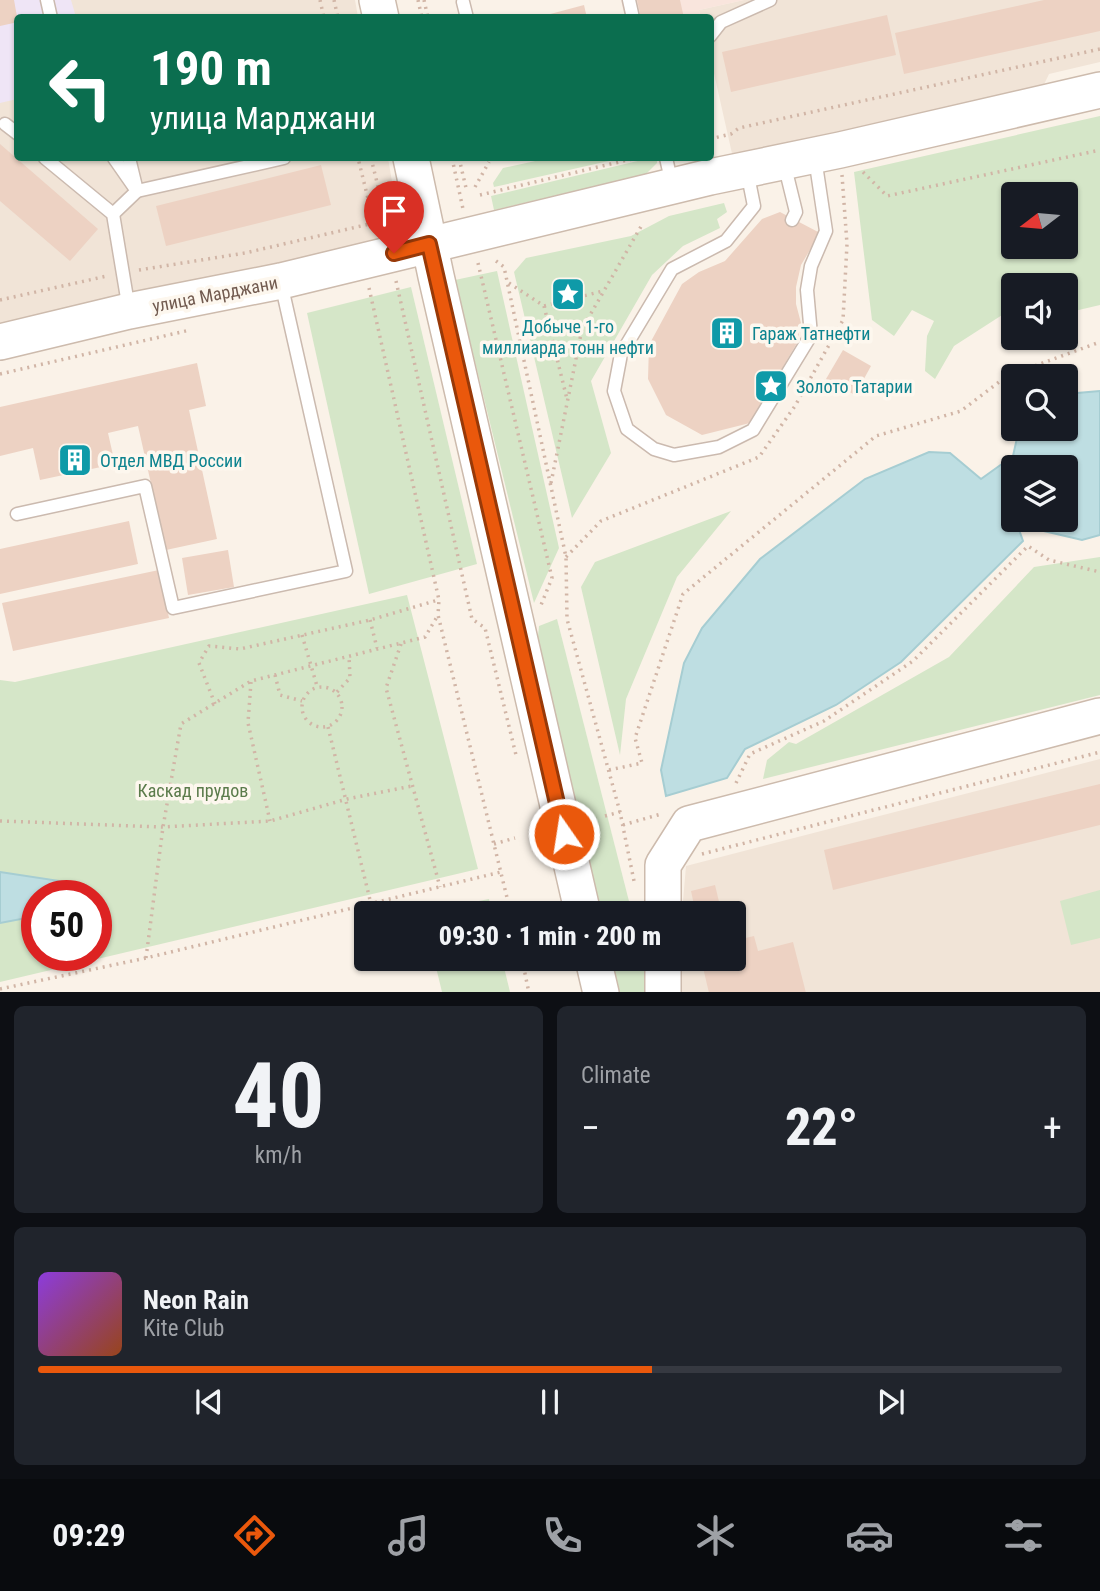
<!DOCTYPE html>
<meta charset="utf-8">
<style>
:root{--surface:#171b24;--page:#20242c;--text:#f1f3f6;--muted:#9ea1a6;--line:#363941;--accent:#ea580c}
body{margin:0;font-family:"Roboto Condensed",sans-serif;background:var(--page);color:var(--text);height:100vh;display:flex;flex-direction:column;font-size:26px;white-space:nowrap}
*{box-sizing:border-box;margin:0}
p{font-size:23px;color:var(--muted)}
.icon{flex:none;width:38px;height:38px;fill:none;stroke:currentColor;stroke-width:2;stroke-linecap:round;stroke-linejoin:round}
.map{position:relative;height:992px;overflow:hidden}
.details{display:flex;flex-direction:column;gap:14px;padding:14px;background:#0d0f14;flex:1}
.details>*{flex:none}
.top-card{position:absolute;left:14px;top:14px;width:700px;height:147px;border-radius:7px;box-shadow:0 2px 5px #0004;background:#0b6e4f;color:#fff;overflow:hidden}
.needle{width:46px;rotate:254deg}
.controls{position:absolute;left:1001px;top:182px;display:grid;gap:14px}
.controls a{display:grid;place-items:center;width:77px;height:77px;border-radius:7px;background:var(--surface);box-shadow:0 2px 5px #0004;font-size:35px}
.speed{position:absolute;left:21px;top:880px;display:flex;gap:14px;font-size:35px;font-weight:700;text-align:center}
.speed>*{display:grid;place-content:center;width:91px;height:91px;border-radius:50%;background:var(--surface);box-shadow:0 2px 5px #0004;line-height:1}
.speed .limit{border:10px solid #d22;background:#fff;color:#111}
.pin{position:absolute;display:grid;place-items:center;width:60px;height:60px;color:#fff;margin:-72px -30px;border-radius:50% 50% 50% 0;rotate:-45deg;box-shadow:0 0 7px #0007}
.pin .icon{rotate:45deg}
.me{position:absolute;width:77px;margin:-38px;rotate:347deg;stroke-linejoin:round;filter:drop-shadow(0 0 5px #0008)}
.turn{display:flex;align-items:center;gap:24px;height:147px;padding:0 21px;font-size:32px}
.turn .icon{width:91px;height:91px;stroke-width:2.5}
.turn b{display:block;font-size:49px;line-height:60px}
.big{font-size:52px;font-weight:800;line-height:1.1}
.details .tile{flex:1;display:flex;flex-direction:column;justify-content:center;gap:10px;min-width:0;padding:0 24px;border-radius:10px;background:var(--page)}
.details .dial{align-items:center;gap:0}
.dial b{font-size:91px;line-height:1}
.song{display:flex;align-items:center;gap:21px}
.cover{width:84px;height:84px;border-radius:10px;background:linear-gradient(135deg,hsl(270 70% 55%),hsl(20 70% 35%))}
.played{height:7px;border-radius:4px;background:linear-gradient(90deg,var(--accent) 60%,var(--line) 60%)}
.keys{display:flex;justify-content:space-around;direction:ltr}
.heat{display:flex;justify-content:space-between;align-items:center;font-size:38px;direction:ltr}
.details .tiles{flex:1;display:grid;gap:14px;grid-template-columns:1fr 1fr}
.tile:last-child{grid-column:span 2}
.trip{position:absolute;left:354px;top:901px;width:392px;height:70px;border-radius:7px;background:var(--surface);box-shadow:0 2px 5px #0004;font-weight:800;line-height:70px;text-align:center}
.tab-bar{display:flex;height:112px;justify-content:space-around;align-items:center;background:#090b0e;color:var(--muted)}
.tab-bar .icon{width:49px;height:49px}
.tab-bar .current{color:var(--accent)}
.tab-bar b{font-size:32px;color:var(--text)}
.map>svg:first-child{display:block}
.residential{fill:#f1e4d7}
.commercial{fill:#f9e5dd}
.education{fill:#efe5f6}
.green{fill:#d5e6c8;fill-rule:evenodd}
.water{fill:#bedee2;stroke:#a6cdd2;stroke-width:2}
.building{fill:#edd2c3}
.lines{fill:none;stroke-linecap:round;stroke-linejoin:round}
.lane-casing{stroke:#cbbaaf;stroke-width:15}
.secondary-casing{stroke:#cdbbad;stroke-width:38}
.path{stroke:#d1b5a6;stroke-width:3.5;stroke-dasharray:2 5;stroke-linecap:butt}
.lane{stroke:#fff;stroke-width:12}
.secondary{stroke:#fff;stroke-width:35}
.route-casing{stroke:#983908;stroke-width:18}
.route{stroke:#ea580c;stroke-width:12}
.labels{text-anchor:middle;dominant-baseline:central;stroke-width:7;stroke-linejoin:round;paint-order:stroke}
.street-label{font-size:18px;fill:#715a4f;stroke:#fdf7ee}
.culture-label{font-size:18px;fill:#0d838f;stroke:#fdf7ee;text-anchor:start}
.park-label{font-size:18px;fill:#5b7b4b;stroke:#fdf7ee}
</style>
<div class="map">
<svg width="1100" height="993" viewBox="0 0 1100 993">
<rect width="100%" height="100%" fill="#faf2e8"/>
<g class="residential">
<path d="M0,0H355L358,17L18,18V158H388L398,217L390,236L385,241L0,329Z"/>
<path d="M744,0H1100V62L1049,74L1038,97L733,158L711,60L710,18L701,17L699,10Z"/>
<path d="M1100,759V992L676,993L679,959H733V914L682,913L686,866Z"/>
</g>
<path class="commercial" d="M621,0H744L699,10L701,18L625,17Z"/>
<path class="education" d="M0,0H71L76,17L18,18L17,99L0,103Z"/>
<g class="green">
<path d="M1100,116V305L1066,313V285H1013V308L954,346L935,379L925,371L927,336L934,321L912,310L894,336L872,320L854,172ZM1013,194H1066V247H1013Z"/>
<path d="M549,158H622L494,187L493,183L503,168Z"/>
<path d="M650,158H657V163L646,174L494,210L491,196Z"/>
<path d="M724,203L727,212L717,219L720,228L683,246L652,275L591,381L611,453L572,518L514,272L526,258L631,236L669,216Z"/>
<path d="M497,271L559,548L534,603L455,280Z"/>
<path d="M411,287L477,564L369,594L307,313Z"/>
<path d="M731,511L677,577L626,699L620,755L581,587L595,562Z"/>
<path d="M1100,557V695L763,779L767,760L789,742L796,744L949,657L1034,567Z"/>
<path d="M407,595L478,869L0,982V680L15,682ZM37,896H96V956H37Z"/>
<path d="M557,619L632,913H601L537,646L539,626Z"/>
<path d="M1100,890V938L1071,945L1060,901Z"/>
<path d="M489,899L492,913H428L433,910Z"/>
<path d="M434,959H502L510,992H442Z"/>
<path d="M611,959H644L649,969L648,992H619Z"/>
</g>
<g class="water">
<path d="M1100,391V535L1082,540L1044,531L1036,520H1066V467H1013V520H1028L1017,524L1023,541L901,662L836,705L745,749L727,778L666,796L661,770L684,663L702,628L760,559L865,479L929,452L950,453L981,479L1013,456L1019,429H1066V394Z"/>
<path d="M0,872L86,885L87,896H37V916L0,923Z"/>
</g>
<g class="building">
<path d="M0,0H14L18,22L0,26Z"/>
<path d="M637,0H680L684,18H641Z"/>
<path d="M1044,0H1100V31L904,74L895,33Z"/>
<path d="M584,5L587,18H539V17Z"/>
<path d="M887,15L896,55L731,92L722,52Z"/>
<path d="M0,144L98,229L70,261L0,201Z"/>
<path d="M321,165L331,205L166,246L156,206Z"/>
<path d="M780,212L820,233L801,265L796,287V304L801,323L797,343L750,423L702,435L666,415L648,379L649,345L682,284L699,272L725,261L762,219Z"/>
<path d="M843,350L871,366L855,395L826,379Z"/>
<path d="M197,363L206,406L189,410L217,539L166,550L138,426L108,433L115,464L40,480L33,448L0,456V407Z"/>
<path d="M129,521L138,564L0,594V549Z"/>
<path d="M228,550L234,587L188,595L182,558Z"/>
<path d="M159,570L169,618L13,651L2,603Z"/>
<path d="M1100,784V825L833,890L824,850Z"/>
<path d="M715,885L721,910L696,914L691,891Z"/>
<path d="M754,936L758,951L793,942L806,993H709L701,959H733V941Z"/>
</g>
<g class="lines">
<g class="lane-casing">
<g id="lane">
<path d="M47,0L51,18"/>
<path d="M629,0L633,18"/>
<path d="M463,2L467,18"/>
<path d="M710,36L721,22L770,0"/>
<path d="M5,124L18,134"/>
<path d="M45,158L113,214L129,310"/>
<path d="M129,158L137,191L284,158"/>
<path d="M666,158L672,184"/>
<path d="M784,163L796,212L792,220"/>
<path d="M747,171L754,206L726,241L672,269L621,354L614,391L627,429L654,449L674,455L719,447L753,430L811,335L807,290L811,266L826,231L815,158"/>
<path d="M113,214L137,191L114,158"/>
<path d="M17,514L145,486L173,608L346,571L281,283"/>
</g>
</g>
<g class="secondary-casing">
<g id="secondary">
<path d="M377,0L381,18"/>
<path d="M411,158L436,276L583,914"/>
<path d="M0,342L129,311L281,281L710,177L840,150L1100,90"/>
<path d="M663,914V865L689,824L1100,716"/>
<path d="M593,959L601,993"/>
<path d="M663,993V959"/>
</g>
</g>
<g class="path">
<path d="M320,0L324,18"/>
<path d="M334,0L338,18"/>
<path d="M418,0L422,18"/>
<path d="M424,0L428,18"/>
<path d="M710,139L731,134L739,128L1100,49"/>
<path d="M371,158L388,227"/>
<path d="M452,158L463,209"/>
<path d="M459,158L466,188"/>
<path d="M863,172L887,196L1100,150"/>
<path d="M475,187L489,162"/>
<path d="M480,195L636,158"/>
<path d="M496,261L504,267L566,557L567,619L620,812L634,881"/>
<path d="M478,263L552,578L541,605"/>
<path d="M139,270L245,253L374,223L358,158"/>
<path d="M396,281L472,619L485,628L516,755"/>
<path d="M509,283L544,306L603,291"/>
<path d="M369,288L439,600L438,615L511,914"/>
<path d="M0,300L107,276"/>
<path d="M544,306L567,399"/>
<path d="M0,374L190,330"/>
<path d="M551,483L582,329L643,223"/>
<path d="M566,557L601,521L759,457L795,406L843,320L847,244L842,175"/>
<path d="M370,620L377,648"/>
<path d="M302,635L317,686"/>
<path d="M401,644L386,688L440,887"/>
<path d="M275,675L280,695L302,701"/>
<path d="M251,682L248,723L270,821"/>
<circle cx="322" cy="707" r="20"/>
<path d="M337,692L350,678L349,656"/>
<path d="M215,704L199,663L209,646L240,649L370,620L438,600"/>
<path d="M328,727L371,904"/>
<path d="M609,770L642,763L635,738L683,594L876,436L961,411L1007,376L1100,342"/>
<path d="M736,783L750,754L824,721L913,661L1028,546L1049,560L1100,572"/>
<path d="M605,816L620,812"/>
<path d="M0,821L163,827L270,821L347,799L412,786"/>
<path d="M623,825L661,814"/>
<path d="M494,844L515,838"/>
<path d="M702,854L1100,752"/>
<path d="M146,958L163,827L181,724L251,681L425,637L438,615"/>
<path d="M522,959L529,993"/>
<path d="M0,989L146,958L501,872"/>
</g>
<use href="#lane" class="lane"/>
<use href="#secondary" class="secondary"/>
</g>
<g class="lines">
<g class="route-casing">
<path id="route" d="M394,253L429,244L564,834"/>
</g>
<use href="#route" class="route"/>
</g>
<defs>
<g id="sight-square" transform="scale(1.75)"><rect x="-9" y="-9" width="18" height="18" rx="4" fill="#0f9aa8" stroke="#fdf7ee"/><path d="M0-6L1.8-2.2L6-1.7L2.9 1.2L3.7 5.4L0 3.3L-3.7 5.4L-2.9 1.2L-6-1.7L-1.8-2.2Z" fill="#fff"/></g>
<g id="building-square" transform="scale(1.75)"><rect x="-9" y="-9" width="18" height="18" rx="4" fill="#0f9aa8" stroke="#fdf7ee"/><path d="M-4-6H4V6H1V3H-1V6H-4ZM-2.5-4.3h1.7v1.8h-1.7ZM.8-4.3h1.7v1.8H.8ZM-2.5-1h1.7V.8h-1.7ZM.8-1h1.7V.8H.8Z" fill="#fff"/></g>
</defs>
<g fill-rule="evenodd">
<use href="#sight-square" x="568" y="294"/>
<use href="#building-square" x="727" y="333"/>
<use href="#sight-square" x="771" y="386"/>
<use href="#building-square" x="75" y="460"/>
</g>
<g class="labels">
<g class="street-label">
<text transform="translate(215 294) rotate(-11)">улица Марджани</text>
</g>
<g class="culture-label">
<text x="568" y="326" text-anchor="middle">Добыче 1-го<tspan x="568" dy="21">миллиарда тонн нефти</tspan></text>
<text x="752" y="333">Гараж Татнефти</text>
<text x="796" y="386">Золото Татарии</text>
<text x="100" y="460">Отдел МВД России</text>
</g>
<g class="park-label">
<text x="193" y="790">Каскад прудов</text>
</g>
</g>
</svg>
<div class="controls">
<a><svg class="needle" viewBox="-14 -14 28 28"><path d="M0-13l5 13h-10z" fill="#e53935"/><path d="M0 13l5-13h-10z" fill="#9ea1a6"/></svg></a>
<a><svg class="icon" aria-label="sound" viewBox="0 0 24 24"><path d="M4 9h4l5-4v14l-5-4H4zM17 9q2 3 0 6"/></svg></a>
<a><svg class="icon" aria-label="search" viewBox="0 0 24 24"><circle cx="10" cy="10" r="6"/><path d="M15 15l6 6"/></svg></a>
<a><svg class="icon" aria-label="layers" viewBox="0 0 24 24"><path d="M12 4l9 5-9 5-9-5zM3 14l9 5 9-5"/></svg></a>
</div>
<div class="speed"><div class="limit">50</div></div>
<div class="pin" style="left:394px;top:253px;background:#d93025"><svg class="icon" aria-label="arrive" viewBox="0 0 24 24"><path d="M6 21V4h12l-3 4 3 4H6"/></svg></div>
<svg class="me" style="left:564px;top:834px" viewBox="-20 -20 40 40"><circle r="17" fill="#ea580c" stroke="#fff" stroke-width="3"/><path d="M0-11L8 9 0 5-8 9z" fill="#fff"/></svg>
<div class="trip">09:30 · 1 min · 200 m</div>
<div class="top-card">
<div class="turn"><svg class="icon" aria-label="left" viewBox="0 0 24 24"><path d="M17 20v-9H6M10 6l-5 5 5 5"/></svg><div><b>190 m</b>улица Марджани</div></div>
</div>
</div>
<section class="details">
<div class="tiles">
<div class="tile dial"><b>40</b><p>km/h</p></div>
<div class="tile"><p>Climate</p>
<div class="heat"><a>−</a><b class="big">22°</b><a>+</a></div>
</div>
<div class="tile">
<div class="song"><i class="cover"></i><div><b>Neon Rain</b><p>Kite Club</p></div></div>
<div class="played"></div>
<div class="keys"><svg class="icon" aria-label="previous" viewBox="0 0 24 24"><path d="M18 5L8 12l10 7zM5 5v14"/></svg><svg class="icon" aria-label="pause" viewBox="0 0 24 24"><path d="M8 5v14M16 5v14"/></svg><svg class="icon" aria-label="next" viewBox="0 0 24 24"><path d="M6 5l10 7-10 7zM19 5v14"/></svg></div>
</div>
</div>
</section>
<nav class="tab-bar">
<b>09:29</b>
<svg class="icon current" aria-label="directions" viewBox="0 0 24 24"><path d="M12 3l9 9-9 9-9-9zM9 14v-3h6M13 9l2 2-2 2"/></svg>
<svg class="icon" aria-label="music" viewBox="0 0 24 24"><path d="M9 18V5l10-2v13"/><circle cx="6" cy="18" r="3"/><circle cx="16" cy="16" r="3"/></svg>
<svg class="icon" aria-label="phone" viewBox="0 0 24 24"><path d="M5 4h4l2 5-3 2q2 4 5 5l2-3 5 2v4C11 20 4 13 5 4z"/></svg>
<svg class="icon" aria-label="climate" viewBox="0 0 24 24"><path d="M12 3v18M4 7l16 10M4 17L20 7"/></svg>
<svg class="icon" aria-label="car" viewBox="0 0 24 24"><path d="M5 17H2v-5l4-1 3-4h7l3 4 3 1v5h-3M9 17h6M6 11h13"/><circle cx="7" cy="17" r="2"/><circle cx="17" cy="17" r="2"/></svg>
<svg class="icon" aria-label="filters" viewBox="0 0 24 24"><path d="M4 7h16M4 17h16"/><circle cx="9" cy="7" r="2"/><circle cx="15" cy="17" r="2"/></svg>
</nav>
